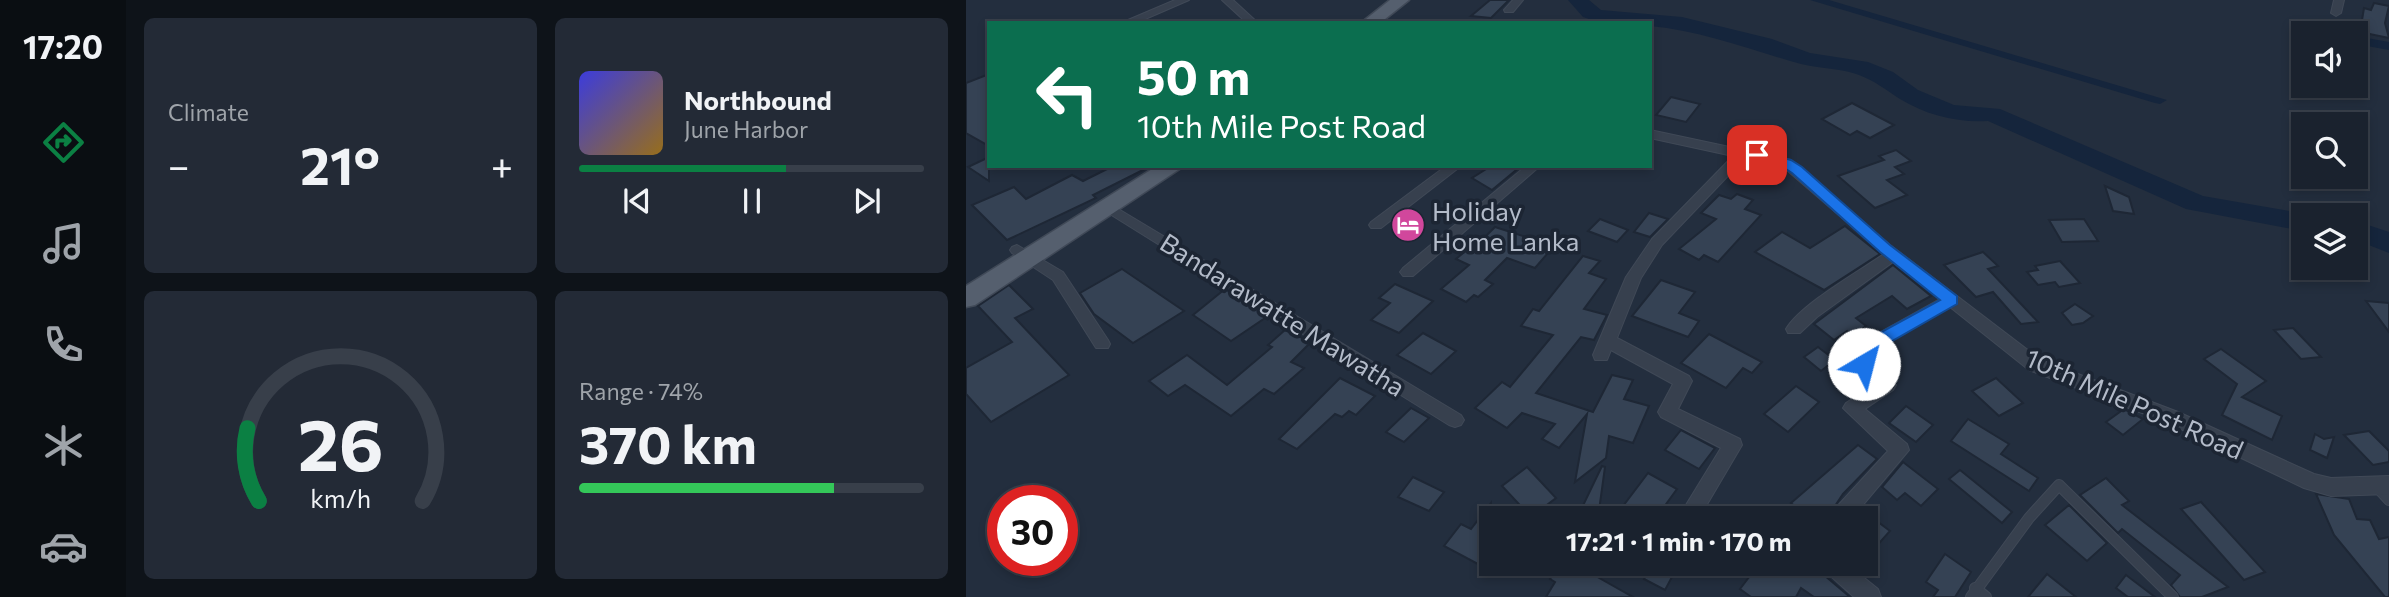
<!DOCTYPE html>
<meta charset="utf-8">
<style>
:root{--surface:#1a222e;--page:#232a36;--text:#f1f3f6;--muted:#9fa4aa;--line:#383f4a;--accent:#0b8043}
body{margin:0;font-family:Commissioner,sans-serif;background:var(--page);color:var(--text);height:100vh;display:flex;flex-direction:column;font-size:26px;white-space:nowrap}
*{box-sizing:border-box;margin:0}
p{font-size:23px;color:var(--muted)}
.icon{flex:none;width:38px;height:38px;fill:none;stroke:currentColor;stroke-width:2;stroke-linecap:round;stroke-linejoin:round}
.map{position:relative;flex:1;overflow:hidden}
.sheet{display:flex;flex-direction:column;gap:18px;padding:18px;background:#0e1319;width:840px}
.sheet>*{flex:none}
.top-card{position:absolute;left:21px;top:21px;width:665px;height:147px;border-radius:0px;box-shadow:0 4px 10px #0003,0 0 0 2px var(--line);background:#0b6e4f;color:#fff;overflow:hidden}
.controls{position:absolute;left:1325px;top:21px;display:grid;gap:14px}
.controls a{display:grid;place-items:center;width:77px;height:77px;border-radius:0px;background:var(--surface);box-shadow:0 4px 10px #0003,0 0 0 2px var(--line);font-size:35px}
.speed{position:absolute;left:21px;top:485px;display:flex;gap:14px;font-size:35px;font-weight:700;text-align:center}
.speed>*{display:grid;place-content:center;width:91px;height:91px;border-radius:50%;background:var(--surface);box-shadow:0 4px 10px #0003,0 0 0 2px var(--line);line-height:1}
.speed .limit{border:10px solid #d22;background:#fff;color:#111}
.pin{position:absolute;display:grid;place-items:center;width:60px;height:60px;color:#fff;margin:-30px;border-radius:14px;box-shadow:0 4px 10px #0006}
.me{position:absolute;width:77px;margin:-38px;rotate:37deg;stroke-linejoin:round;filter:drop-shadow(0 0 5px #0008)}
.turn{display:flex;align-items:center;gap:24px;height:147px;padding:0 35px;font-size:32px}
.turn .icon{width:91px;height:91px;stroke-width:2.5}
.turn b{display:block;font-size:49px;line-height:60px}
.big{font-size:52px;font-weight:700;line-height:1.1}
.sheet .tile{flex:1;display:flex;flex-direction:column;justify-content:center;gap:10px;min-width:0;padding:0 24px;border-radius:10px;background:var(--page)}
.sheet .dial{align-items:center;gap:0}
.dial svg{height:182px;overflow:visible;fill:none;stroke:var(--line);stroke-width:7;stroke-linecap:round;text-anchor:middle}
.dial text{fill:var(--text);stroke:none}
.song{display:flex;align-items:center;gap:21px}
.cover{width:84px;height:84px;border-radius:10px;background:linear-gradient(135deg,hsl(240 70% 55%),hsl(40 70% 35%))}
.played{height:7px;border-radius:4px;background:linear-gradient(90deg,var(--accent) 60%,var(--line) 60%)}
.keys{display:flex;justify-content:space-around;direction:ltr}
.heat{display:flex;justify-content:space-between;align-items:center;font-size:38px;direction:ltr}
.charge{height:10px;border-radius:5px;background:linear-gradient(90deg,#34c759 74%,var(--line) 0)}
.sheet .tiles{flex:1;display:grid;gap:18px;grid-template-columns:repeat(2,1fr)}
.trip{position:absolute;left:513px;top:506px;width:399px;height:70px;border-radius:0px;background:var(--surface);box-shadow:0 4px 10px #0003,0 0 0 2px var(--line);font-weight:700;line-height:70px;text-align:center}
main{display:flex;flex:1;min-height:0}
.menu{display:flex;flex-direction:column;width:126px;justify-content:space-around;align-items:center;background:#0a0e12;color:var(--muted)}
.menu .icon{width:49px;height:49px}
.menu .current{color:var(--accent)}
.menu b{font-size:32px;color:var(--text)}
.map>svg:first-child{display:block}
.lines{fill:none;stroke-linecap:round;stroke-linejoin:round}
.canal{fill:#15253c;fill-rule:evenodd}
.river{fill:#15253c;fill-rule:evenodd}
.building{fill:#354254;stroke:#1e2735;stroke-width:2}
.service-casing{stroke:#404957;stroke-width:12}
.minor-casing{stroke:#404957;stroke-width:2}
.primary-casing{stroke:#404957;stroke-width:3}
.service{stroke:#37404e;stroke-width:10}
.minor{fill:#37404e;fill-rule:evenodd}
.primary{fill:#555f6e;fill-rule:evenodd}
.route{fill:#1a73e8;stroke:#114b97;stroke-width:2}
.labels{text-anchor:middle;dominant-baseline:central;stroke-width:7;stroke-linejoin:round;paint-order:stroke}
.poi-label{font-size:26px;fill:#b3bbc9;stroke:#1c2533;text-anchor:start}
.street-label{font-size:26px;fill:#b3bbc9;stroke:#1c2533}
</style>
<main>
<nav class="menu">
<b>17:20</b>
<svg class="icon current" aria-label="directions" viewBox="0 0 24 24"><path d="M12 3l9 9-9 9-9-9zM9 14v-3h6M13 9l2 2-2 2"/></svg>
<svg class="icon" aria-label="music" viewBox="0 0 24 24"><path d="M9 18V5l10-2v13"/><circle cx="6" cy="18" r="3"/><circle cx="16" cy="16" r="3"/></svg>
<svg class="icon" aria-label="phone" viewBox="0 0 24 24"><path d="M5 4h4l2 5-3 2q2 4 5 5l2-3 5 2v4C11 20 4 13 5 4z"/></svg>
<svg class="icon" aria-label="climate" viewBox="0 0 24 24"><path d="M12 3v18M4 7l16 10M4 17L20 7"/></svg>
<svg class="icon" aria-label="car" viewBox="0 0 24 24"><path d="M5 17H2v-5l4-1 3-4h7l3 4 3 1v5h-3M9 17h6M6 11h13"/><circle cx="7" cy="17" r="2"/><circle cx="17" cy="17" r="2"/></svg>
</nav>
<section class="sheet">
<div class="tiles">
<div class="tile"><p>Climate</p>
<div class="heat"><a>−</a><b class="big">21°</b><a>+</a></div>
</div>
<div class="tile">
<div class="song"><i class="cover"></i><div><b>Northbound</b><p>June Harbor</p></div></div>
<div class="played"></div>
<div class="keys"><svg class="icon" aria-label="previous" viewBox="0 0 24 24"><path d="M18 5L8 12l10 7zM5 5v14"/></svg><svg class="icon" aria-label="pause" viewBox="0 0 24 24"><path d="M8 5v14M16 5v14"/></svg><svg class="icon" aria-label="next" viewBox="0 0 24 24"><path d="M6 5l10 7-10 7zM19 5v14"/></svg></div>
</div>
<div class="tile dial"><svg viewBox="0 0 100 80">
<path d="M14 69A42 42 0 1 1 86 69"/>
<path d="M14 69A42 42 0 0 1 9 37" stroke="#0b8043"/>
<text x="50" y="56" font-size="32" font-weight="700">26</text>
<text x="50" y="72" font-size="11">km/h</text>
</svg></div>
<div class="tile"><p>Range · 74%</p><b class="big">370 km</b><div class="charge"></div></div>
</div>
</section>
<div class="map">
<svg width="1423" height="597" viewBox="0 0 1423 597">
<rect width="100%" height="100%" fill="#232e3e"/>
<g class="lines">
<g class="canal">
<path d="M844,0H863L1201,100L1194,104L1189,103Z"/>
<path d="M1390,36L1423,42V50L1390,44Z"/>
</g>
<g class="river">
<path d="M602,0H623L635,10L716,17L806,39L844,53L902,62L927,72L952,90L988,105L1034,109L1237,196L1346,215H1337V231L1220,209L1022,121C992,123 960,115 934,99C920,90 909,81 893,75C875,68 854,69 835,64C784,50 737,31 684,26V23L626,20L617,17Z"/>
<path d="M1390,221L1423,232V253L1390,240Z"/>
</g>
</g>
<g class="building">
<path d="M524,0H543L525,18L505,16Z"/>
<path d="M1408,3L1423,6L1419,23L1423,38L1394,32L1398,8L1405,10Z"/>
<path d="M23,74V146L0,133V83Z"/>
<path d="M705,97L734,104L720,122L690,115Z"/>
<path d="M886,103L928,125L904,138L891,131L884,135L856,119Z"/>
<path d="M930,150L945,161L929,167L938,174L921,180L941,195L909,208L872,176L918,160L913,156Z"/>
<path d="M23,157V181L2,167Z"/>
<path d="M147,166H185L127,195L130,198L41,240L6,205L48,187L60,199L106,175L117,181Z"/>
<path d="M525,166H555L526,190L506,178Z"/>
<path d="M1139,186L1163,197L1168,214L1147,211Z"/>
<path d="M771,194L787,200L779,209L795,215L752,262L738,255L733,260L713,249L750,219L735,213L753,195L765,199Z"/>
<path d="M683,213L702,219L684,237L668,232Z"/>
<path d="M634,219L662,230L651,242L622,231Z"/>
<path d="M1118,219L1132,241L1096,242L1083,220Z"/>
<path d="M879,226L914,254L858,290L789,252L816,232L844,248Z"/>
<path d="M529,227L588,246L569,268L541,258L519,280L527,284L512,297L508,295L500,302L475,289L503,265L490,259L503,248L507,249Z"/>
<path d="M1017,252L1032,266L1022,269L1072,322L1055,324L1027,292L1010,297L978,265Z"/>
<path d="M617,256L634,261L623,273L640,279L618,309L641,315L628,340L615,337L570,393L627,412L646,375L667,380L658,399L683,406L667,443L643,436L640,458L609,482L621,414L593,448L576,439L589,424L556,413L541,428L509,408L536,382L544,387L587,335L555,326L567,309L573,311Z"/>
<path d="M1094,261L1114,283L1093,287L1089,282L1072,285L1061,272L1072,270L1069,266Z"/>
<path d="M927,265L965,296L941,309L926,296L890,318L900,326L886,336L881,331L868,340L848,324Z"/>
<path d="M156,269L218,311L167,343L128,314L114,293Z"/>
<path d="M695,280L729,292L713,313L733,321L722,337L666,316Z"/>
<path d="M429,284L467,301L433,333L405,320L424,303L413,298Z"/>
<path d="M43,285L67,309L49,318L103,375L25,422L0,394V368L46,342L12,306Z"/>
<path d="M259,289L302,316L265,341L227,315Z"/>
<path d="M1400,301L1423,303V332Z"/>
<path d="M1109,304L1127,316L1117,323L1106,325L1096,313Z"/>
<path d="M1327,328L1355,357L1335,359L1308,330Z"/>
<path d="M319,330L345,342L325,362L338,368L308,394L298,389L265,416L219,385L202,396L183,381L221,355L261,385L306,347L302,345Z"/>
<path d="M457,333L490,351L465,374L431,355Z"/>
<path d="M743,334L796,362L786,373L777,368L760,388L715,363Z"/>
<path d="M852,347L869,360L855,371L838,357Z"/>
<path d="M1255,349L1300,381L1276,397L1316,416L1306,440L1256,415L1271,384L1238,359Z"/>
<path d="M374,378L409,396L390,415L383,411L376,417L369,414L331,449L313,439Z"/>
<path d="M1030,378L1057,403L1033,416L1006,391Z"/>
<path d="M830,386L853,402L822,432L798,414Z"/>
<path d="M940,406L967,425L950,442L923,423Z"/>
<path d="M445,408L463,418L438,442L420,432Z"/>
<path d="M1158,409L1177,419L1157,435L1140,422Z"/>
<path d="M1002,419L1043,444L1035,454L1072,478L1063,491L985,441Z"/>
<path d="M715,430L749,448L733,469L699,450Z"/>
<path d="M1403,431L1423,451V462L1407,465L1378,435Z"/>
<path d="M1349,434L1358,439L1368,437L1361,458L1344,450Z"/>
<path d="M892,445L911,459L877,494L861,518H842L825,503Z"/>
<path d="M937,462L972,489L955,506L939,493L931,500L916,487Z"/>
<path d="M636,466L639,467L632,518H611Z"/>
<path d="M561,467L590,498L565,517L536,486Z"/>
<path d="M994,470L1046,512L1036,523L983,479Z"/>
<path d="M682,473L711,489L690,518H667L654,510Z"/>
<path d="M447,477L478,492L463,511L432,497Z"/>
<path d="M1140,478L1163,501L1156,505L1262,587L1236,597H1214L1205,585L1214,575L1156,529L1152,533L1114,495Z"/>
<path d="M1350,494L1383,499L1391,519L1404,520L1413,539L1423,537V597H1419L1368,535Z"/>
<path d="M1235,502L1299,572L1278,580L1215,509Z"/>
<path d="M525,503V571L478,546L495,524L505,529Z"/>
<path d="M1103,505L1141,543L1121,561L1079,525Z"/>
<path d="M896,510L924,531L900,558V518H889Z"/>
<path d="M979,554L1005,572L989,597H967L972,590L960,582Z"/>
<path d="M594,564H636L628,575L667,597H580L589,582L584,579Z"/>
<path d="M687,564H713L699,590L678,579Z"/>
<path d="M793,564H852L851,569L884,597H848L835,588L830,597H785L774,589Z"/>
<path d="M1081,574L1110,597H1062Z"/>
<path d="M1160,575L1189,597H1162L1150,588Z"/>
</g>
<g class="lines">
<g class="service-casing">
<g id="service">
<path d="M1411,487L1423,500"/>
<path d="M1009,588L1020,597"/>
<path d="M1005,597L1063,518L1093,485L1207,597"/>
</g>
</g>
<g class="minor-casing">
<g id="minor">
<path d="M209,0H223L170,23H155Z"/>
<path d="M256,0H267L292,23H281Z"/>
<path d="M547,0H557L547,12H539L538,10Z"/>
<path d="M1368,0H1378L1375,13L1370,16L1365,13Z"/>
<path d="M684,130L825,160L924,245L1075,360L1212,412L1348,474L1365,478L1423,476V494L1365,496L1338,488L1200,422L1063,370L984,307L923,342L906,357V361L930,385L927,390L899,409L941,444L943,450L886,518H863L866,512L922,451L877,408L880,403L909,384L892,369L889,355L911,334L974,299L927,262L851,317L834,333H822L820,329C835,304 892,272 918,254L816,166L779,158L696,245L675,278L651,338L723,376L726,381L712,409L774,439L776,445L733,518H712L755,448L695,417L692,412L707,384L645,350L641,360H629L627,355L660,277L686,239L767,156L684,138Z"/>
<path d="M480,166H495L415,228H405L403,225L405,222Z"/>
<path d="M560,166H574L447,276H437L434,272L437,268Z"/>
<path d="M144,204L495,415L498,420L495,425L489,427L483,425L139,211L137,208Z"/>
<path d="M51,245L97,272L142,340L144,344L142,348H130L87,280L46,253L44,250L46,247Z"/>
<path d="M855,564H881L912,589L915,597H888L859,571Z"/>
</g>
</g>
<g class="primary-casing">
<g id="primary">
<path d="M424,0H443L414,23H395Z"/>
<path d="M191,166H218L9,305L0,307V286Z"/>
</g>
</g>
<use href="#service" class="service"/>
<use href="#minor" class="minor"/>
<use href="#primary" class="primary"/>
</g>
<path class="route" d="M791,151L825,160L836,167L924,245L991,296V304L909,351L904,368H892L888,355L897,342L974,300L914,252L826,173L815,166L786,158L784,155Z"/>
<defs>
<g id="hotel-disc" transform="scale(1.75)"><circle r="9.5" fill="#d1479c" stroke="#1c2533"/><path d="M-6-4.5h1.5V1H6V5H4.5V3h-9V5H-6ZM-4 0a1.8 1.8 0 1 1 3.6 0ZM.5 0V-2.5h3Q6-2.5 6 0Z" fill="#fff"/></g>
</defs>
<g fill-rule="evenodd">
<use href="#hotel-disc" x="442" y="225"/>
</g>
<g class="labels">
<g class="poi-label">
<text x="466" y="210">Holiday<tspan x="466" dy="30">Home Lanka</tspan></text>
</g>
<g class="street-label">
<text transform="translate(317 314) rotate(32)">Bandarawatte Mawatha</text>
<text transform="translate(1169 403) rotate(24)">10th Mile Post Road</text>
</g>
</g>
</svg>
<div class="controls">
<a><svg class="icon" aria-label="sound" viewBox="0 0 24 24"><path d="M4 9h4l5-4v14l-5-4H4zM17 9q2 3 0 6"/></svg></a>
<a><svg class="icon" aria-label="search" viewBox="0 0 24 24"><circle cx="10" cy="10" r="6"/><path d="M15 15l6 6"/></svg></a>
<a><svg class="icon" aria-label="layers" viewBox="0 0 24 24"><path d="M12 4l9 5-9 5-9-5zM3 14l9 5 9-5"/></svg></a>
</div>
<div class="speed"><div class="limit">30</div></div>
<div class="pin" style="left:791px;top:155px;background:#d93025"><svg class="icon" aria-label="arrive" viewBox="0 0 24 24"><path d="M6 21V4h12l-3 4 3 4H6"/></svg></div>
<svg class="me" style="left:898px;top:364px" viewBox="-20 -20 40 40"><circle r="19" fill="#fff"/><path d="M0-13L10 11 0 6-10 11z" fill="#1a73e8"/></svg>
<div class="trip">17:21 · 1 min · 170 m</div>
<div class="top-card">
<div class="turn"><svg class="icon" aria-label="left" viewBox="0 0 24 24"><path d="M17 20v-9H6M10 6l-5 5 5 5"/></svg><div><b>50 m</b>10th Mile Post Road</div></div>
</div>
</div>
</main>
